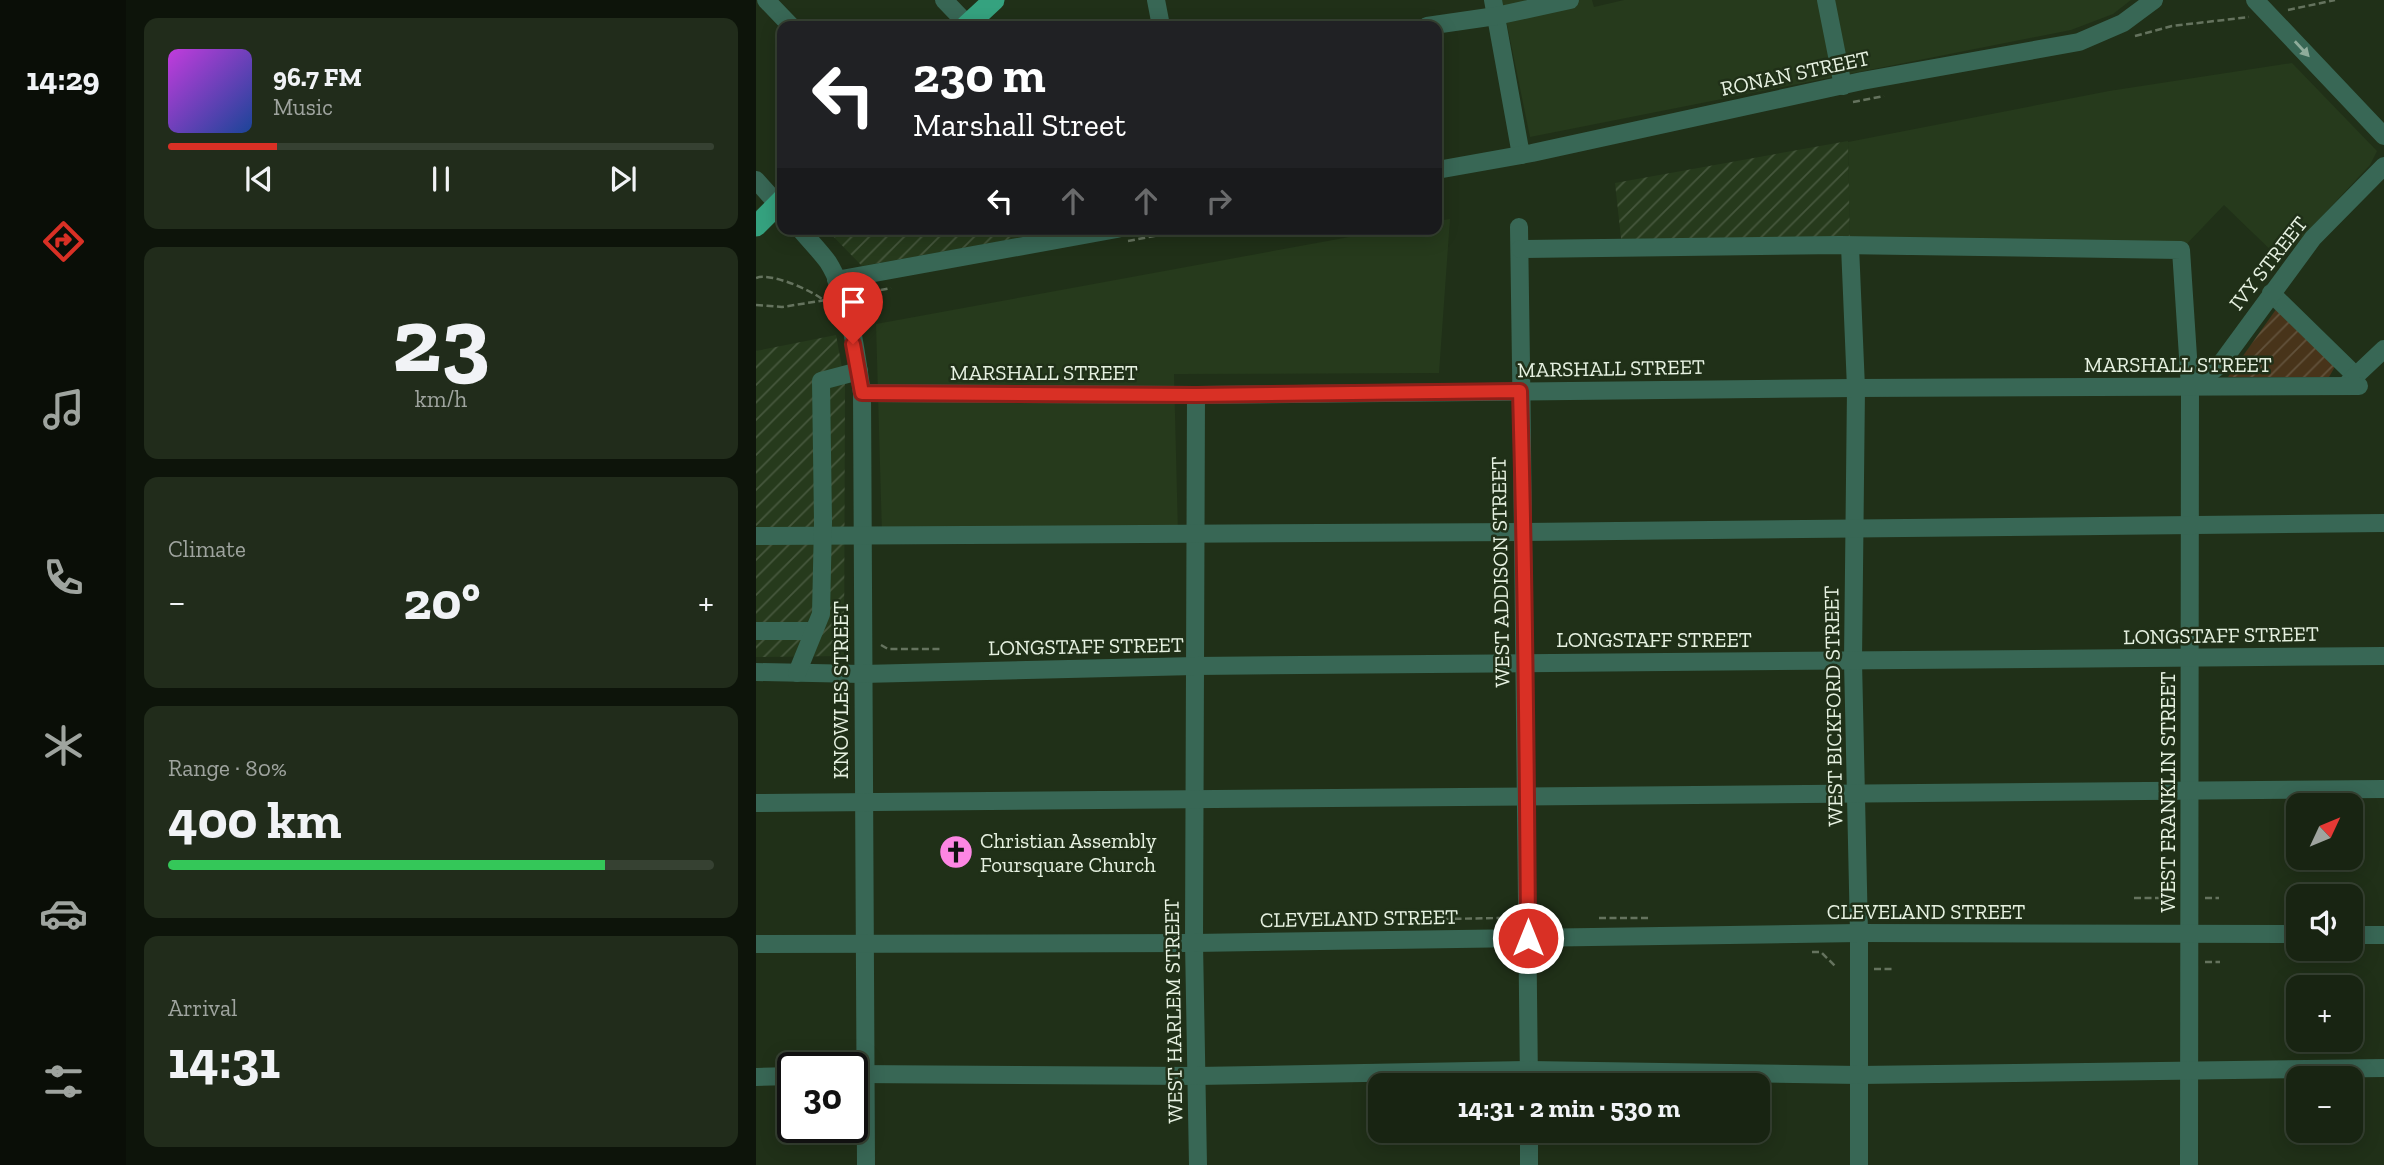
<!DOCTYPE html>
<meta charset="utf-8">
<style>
:root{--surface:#182412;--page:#212c1b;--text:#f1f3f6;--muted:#9fa49f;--line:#364132;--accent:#d93025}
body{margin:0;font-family:"Zilla Slab",serif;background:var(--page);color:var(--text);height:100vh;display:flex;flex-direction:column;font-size:26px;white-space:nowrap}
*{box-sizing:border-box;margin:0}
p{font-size:23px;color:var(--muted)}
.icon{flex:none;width:38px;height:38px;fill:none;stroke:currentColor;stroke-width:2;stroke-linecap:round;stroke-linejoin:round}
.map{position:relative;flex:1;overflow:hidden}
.drawer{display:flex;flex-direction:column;gap:18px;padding:18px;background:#0d140a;width:630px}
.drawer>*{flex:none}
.hud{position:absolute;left:21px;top:21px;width:665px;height:214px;border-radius:14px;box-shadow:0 4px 18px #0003,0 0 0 2px var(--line);background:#202124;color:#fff;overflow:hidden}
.needle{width:46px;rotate:46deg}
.tools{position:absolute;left:1530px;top:793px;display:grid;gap:14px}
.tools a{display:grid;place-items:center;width:77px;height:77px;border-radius:14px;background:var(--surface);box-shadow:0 4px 18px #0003,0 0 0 2px var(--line);font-size:35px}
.speed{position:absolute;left:21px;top:1052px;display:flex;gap:14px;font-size:35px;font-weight:700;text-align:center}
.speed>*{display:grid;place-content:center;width:91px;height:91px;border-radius:50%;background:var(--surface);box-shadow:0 4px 18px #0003,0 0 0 2px var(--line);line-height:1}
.speed .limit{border:4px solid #111;border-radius:10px;background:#fff;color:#111}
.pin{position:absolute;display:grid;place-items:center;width:60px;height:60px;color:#fff;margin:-72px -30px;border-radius:50% 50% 50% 0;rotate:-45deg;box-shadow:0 0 7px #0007}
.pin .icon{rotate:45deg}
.me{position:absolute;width:77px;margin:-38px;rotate:0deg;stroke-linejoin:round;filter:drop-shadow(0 0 5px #0008)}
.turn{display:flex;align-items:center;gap:24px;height:147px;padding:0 21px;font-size:32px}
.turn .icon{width:91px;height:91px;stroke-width:2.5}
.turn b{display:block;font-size:49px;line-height:60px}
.lanes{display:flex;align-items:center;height:66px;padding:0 21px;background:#0003;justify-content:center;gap:35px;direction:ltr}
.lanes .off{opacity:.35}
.big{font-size:52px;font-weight:700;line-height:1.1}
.drawer .tile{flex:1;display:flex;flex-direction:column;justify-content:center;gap:10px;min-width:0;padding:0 24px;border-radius:14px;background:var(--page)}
.drawer .dial{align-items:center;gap:0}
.dial b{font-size:91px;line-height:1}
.song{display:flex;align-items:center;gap:21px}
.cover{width:84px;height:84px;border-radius:10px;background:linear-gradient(135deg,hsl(290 70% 55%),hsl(220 70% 35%))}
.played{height:7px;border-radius:4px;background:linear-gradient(90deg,var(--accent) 20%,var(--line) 20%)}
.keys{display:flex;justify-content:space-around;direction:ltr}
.heat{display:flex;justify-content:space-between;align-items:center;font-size:38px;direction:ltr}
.charge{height:10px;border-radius:5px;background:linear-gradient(90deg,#34c759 80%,var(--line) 0)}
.trip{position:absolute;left:612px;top:1073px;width:402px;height:70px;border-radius:14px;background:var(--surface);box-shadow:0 4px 18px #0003,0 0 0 2px var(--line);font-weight:700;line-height:70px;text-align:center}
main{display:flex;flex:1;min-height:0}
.dock{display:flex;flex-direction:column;width:126px;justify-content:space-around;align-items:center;background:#0a0e07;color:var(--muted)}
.dock .icon{width:49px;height:49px}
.dock .active{color:var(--accent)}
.dock b{font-size:32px;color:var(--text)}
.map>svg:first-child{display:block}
.built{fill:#263a1c}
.industrial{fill:url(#industrial-furrows)}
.garden{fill:url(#garden-furrows)}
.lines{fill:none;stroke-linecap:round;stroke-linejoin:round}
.path{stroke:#65735e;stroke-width:2.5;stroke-dasharray:7 3.5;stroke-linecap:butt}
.minor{stroke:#386755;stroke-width:18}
.major{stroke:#35a27f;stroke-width:21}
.oneway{fill:#8fac9b}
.route-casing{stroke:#8d1f18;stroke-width:18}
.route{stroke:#d93025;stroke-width:12}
.labels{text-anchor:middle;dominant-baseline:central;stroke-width:5;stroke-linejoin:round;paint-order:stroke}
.street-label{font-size:21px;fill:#e6f1e1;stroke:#203018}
.poi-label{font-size:21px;fill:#e6f1e1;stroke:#203018;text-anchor:start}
</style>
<main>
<nav class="dock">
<b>14:29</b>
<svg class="icon active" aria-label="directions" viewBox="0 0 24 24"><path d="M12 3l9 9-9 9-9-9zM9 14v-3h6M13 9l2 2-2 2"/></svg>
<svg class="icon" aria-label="music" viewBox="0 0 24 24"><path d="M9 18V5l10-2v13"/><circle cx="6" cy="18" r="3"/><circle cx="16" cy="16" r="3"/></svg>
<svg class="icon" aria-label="phone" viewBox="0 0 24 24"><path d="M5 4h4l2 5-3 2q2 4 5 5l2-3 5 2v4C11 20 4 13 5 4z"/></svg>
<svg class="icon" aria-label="climate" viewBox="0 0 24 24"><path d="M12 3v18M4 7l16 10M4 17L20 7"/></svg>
<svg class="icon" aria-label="car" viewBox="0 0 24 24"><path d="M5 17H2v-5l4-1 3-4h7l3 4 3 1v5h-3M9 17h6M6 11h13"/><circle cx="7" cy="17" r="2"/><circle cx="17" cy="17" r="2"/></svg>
<svg class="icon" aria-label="filters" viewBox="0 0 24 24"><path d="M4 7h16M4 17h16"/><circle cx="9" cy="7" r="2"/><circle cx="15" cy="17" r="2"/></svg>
</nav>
<section class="drawer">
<div class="tile">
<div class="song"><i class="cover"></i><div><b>96.7 FM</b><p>Music</p></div></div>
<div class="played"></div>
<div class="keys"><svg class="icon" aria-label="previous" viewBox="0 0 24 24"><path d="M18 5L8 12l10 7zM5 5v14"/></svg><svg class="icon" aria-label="pause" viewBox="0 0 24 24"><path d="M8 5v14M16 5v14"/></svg><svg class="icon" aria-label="next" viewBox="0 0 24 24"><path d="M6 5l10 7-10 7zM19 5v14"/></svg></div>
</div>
<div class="tile dial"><b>23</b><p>km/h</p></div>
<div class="tile"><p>Climate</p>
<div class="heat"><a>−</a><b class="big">20°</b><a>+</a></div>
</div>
<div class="tile"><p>Range · 80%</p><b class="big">400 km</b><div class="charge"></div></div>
<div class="tile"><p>Arrival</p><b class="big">14:31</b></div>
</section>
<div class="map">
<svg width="1628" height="1165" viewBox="0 0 1628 1165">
<defs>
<pattern id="industrial-furrows" width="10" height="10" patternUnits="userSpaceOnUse" patternTransform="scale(1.75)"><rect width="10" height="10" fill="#263a1c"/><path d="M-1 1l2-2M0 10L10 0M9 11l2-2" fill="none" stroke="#46573d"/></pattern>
<pattern id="garden-furrows" width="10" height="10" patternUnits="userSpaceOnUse" patternTransform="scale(1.75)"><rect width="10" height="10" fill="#48341a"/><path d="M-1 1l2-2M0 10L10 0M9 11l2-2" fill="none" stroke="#62523b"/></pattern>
</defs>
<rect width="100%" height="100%" fill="#203018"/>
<g class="built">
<path d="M746,0H836L838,7L868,0H1375L1357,14L1315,30L774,137Z"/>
<path d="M1536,63L1621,151L1614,165L1525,260L1468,205L1425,250L1094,246L1092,142L1353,91Z"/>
<path d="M694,219L683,373L418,374L422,533L126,535L120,324L637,229H681V221Z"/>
</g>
<g class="industrial">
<path d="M1092,141L1094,246L866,247L859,183Z"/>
<path d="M70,229H266L268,237L106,266Z"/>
<path d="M80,335L89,384L88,656L0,657V351Z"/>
</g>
<path class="garden" d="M1521,308L1581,363L1573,377H1472Z"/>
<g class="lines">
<g class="path">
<path d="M1532,10L1579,0"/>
<path d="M1379,36L1416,26L1493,17"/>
<path d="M1097,102L1128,96"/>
<path d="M372,241L434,229"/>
<path d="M0,278C13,272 56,290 67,300C70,303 72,310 74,315"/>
<path d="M104,294L135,288"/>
<path d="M0,305L26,307L70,300"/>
<path d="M125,645L132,649H184"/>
<path d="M1378,898H1413"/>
<path d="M1449,898H1463"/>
<path d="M843,918H893"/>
<path d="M688,919L744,918L749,915"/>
<path d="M1056,952H1065L1080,967"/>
<path d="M1449,962H1464"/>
<path d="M1118,969H1139"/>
</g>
<g class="minor">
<path d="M10,0L35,26"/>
<path d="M188,0L212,25"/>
<path d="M400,0L405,26"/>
<path d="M737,0L765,155"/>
<path d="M1070,0L1087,86"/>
<path d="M1499,0L1628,136"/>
<path d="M671,26L740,16L814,0"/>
<path d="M681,170L776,153L1106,81L1323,42L1367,23L1398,0"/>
<path d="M0,180L26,209"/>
<path d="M763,227C767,513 772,799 773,1085"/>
<path d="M44,229C53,240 64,251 72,262C94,297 100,353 106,393L110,1165"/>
<path d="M1094,246L1100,388L1097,661L1103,933V1165"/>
<path d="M764,249L1084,245L1425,250L1434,387L1433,1165"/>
<path d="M80,280L361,229"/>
<path d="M1515,293L1600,376"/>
<path d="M1591,384L1628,349"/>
<path d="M1434,387L1463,366L1557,238L1628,166"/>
<path d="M106,393L440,395L1100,388L1603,386"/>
<path d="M440,395L438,943L442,1165"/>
<path d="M0,536L768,532L1628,523"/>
<path d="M0,631H58"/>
<path d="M0,672L106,674L439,666L1628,656"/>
<path d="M41,673L65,614L67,522L65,381L103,371"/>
<path d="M0,803L1628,789"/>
<path d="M1594,935H1628"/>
<path d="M0,944L438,943L1103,933L1542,934"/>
<path d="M96,1074L440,1076L773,1070L1103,1075L1628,1068"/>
<path d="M0,1077L37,1076"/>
<path d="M773,1130V1165"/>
</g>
<g class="major">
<path d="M210,26L238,0"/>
<path d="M0,226L26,200"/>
</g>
</g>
<defs><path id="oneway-solid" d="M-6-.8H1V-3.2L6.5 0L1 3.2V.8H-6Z" transform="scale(1.75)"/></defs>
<use class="oneway" href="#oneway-solid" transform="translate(1546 49) rotate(47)"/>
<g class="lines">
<g class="route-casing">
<path id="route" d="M97,344L106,393L440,395L764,391C769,573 771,756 772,938"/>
</g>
<use href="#route" class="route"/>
</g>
<defs>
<g id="church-disc" transform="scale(1.75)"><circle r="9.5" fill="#fd86e3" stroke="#203018"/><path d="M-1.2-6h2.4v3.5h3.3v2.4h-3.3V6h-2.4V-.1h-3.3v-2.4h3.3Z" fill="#111"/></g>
</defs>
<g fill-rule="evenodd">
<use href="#church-disc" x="200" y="852"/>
</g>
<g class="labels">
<g class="street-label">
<text transform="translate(1039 73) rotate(-12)">RONAN STREET</text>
<text transform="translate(1512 263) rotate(-52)">IVY STREET</text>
<text x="1422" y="364">MARSHALL STREET</text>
<text transform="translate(855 368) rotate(-1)">MARSHALL STREET</text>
<text x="288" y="372">MARSHALL STREET</text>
<text transform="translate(744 572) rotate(-91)">WEST ADDISON STREET</text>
<text transform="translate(1465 635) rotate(-1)">LONGSTAFF STREET</text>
<text x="898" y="639">LONGSTAFF STREET</text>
<text transform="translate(330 646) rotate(-1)">LONGSTAFF STREET</text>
<text transform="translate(84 690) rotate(-90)">KNOWLES STREET</text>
<text transform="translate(1077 706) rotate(-91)">WEST BICKFORD STREET</text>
<text transform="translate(1411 792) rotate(-90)">WEST FRANKLIN STREET</text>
<text x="1170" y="911">CLEVELAND STREET</text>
<text transform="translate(603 918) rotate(-1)">CLEVELAND STREET</text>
<text transform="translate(417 1011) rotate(-91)">WEST HARLEM STREET</text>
</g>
<g class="poi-label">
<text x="224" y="840">Christian Assembly<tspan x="224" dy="24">Foursquare Church</tspan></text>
</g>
</g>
</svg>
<div class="tools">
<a><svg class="needle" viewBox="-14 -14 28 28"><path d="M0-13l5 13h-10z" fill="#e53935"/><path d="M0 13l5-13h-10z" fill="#9fa49f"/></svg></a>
<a><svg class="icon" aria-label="sound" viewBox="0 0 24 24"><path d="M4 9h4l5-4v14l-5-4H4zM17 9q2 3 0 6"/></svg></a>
<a>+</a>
<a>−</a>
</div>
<div class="speed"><div class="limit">30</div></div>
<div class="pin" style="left:97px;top:344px;background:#d93025"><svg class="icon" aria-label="arrive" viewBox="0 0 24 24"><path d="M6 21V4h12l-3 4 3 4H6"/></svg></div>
<svg class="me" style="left:772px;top:938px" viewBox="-20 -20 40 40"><circle r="17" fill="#d93025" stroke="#fff" stroke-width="3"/><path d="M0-11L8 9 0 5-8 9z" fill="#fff"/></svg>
<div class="trip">14:31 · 2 min · 530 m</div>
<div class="hud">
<div class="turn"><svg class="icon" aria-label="left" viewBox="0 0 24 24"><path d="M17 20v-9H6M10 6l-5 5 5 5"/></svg><div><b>230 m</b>Marshall Street</div></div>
<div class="lanes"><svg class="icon" aria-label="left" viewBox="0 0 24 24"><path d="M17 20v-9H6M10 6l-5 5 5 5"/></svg><svg class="icon off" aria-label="ahead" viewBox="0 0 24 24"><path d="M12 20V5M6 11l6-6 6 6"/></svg><svg class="icon off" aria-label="ahead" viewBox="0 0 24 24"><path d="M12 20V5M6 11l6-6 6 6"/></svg><svg class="icon off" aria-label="right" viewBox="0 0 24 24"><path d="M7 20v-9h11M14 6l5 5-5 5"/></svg></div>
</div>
</div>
</main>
